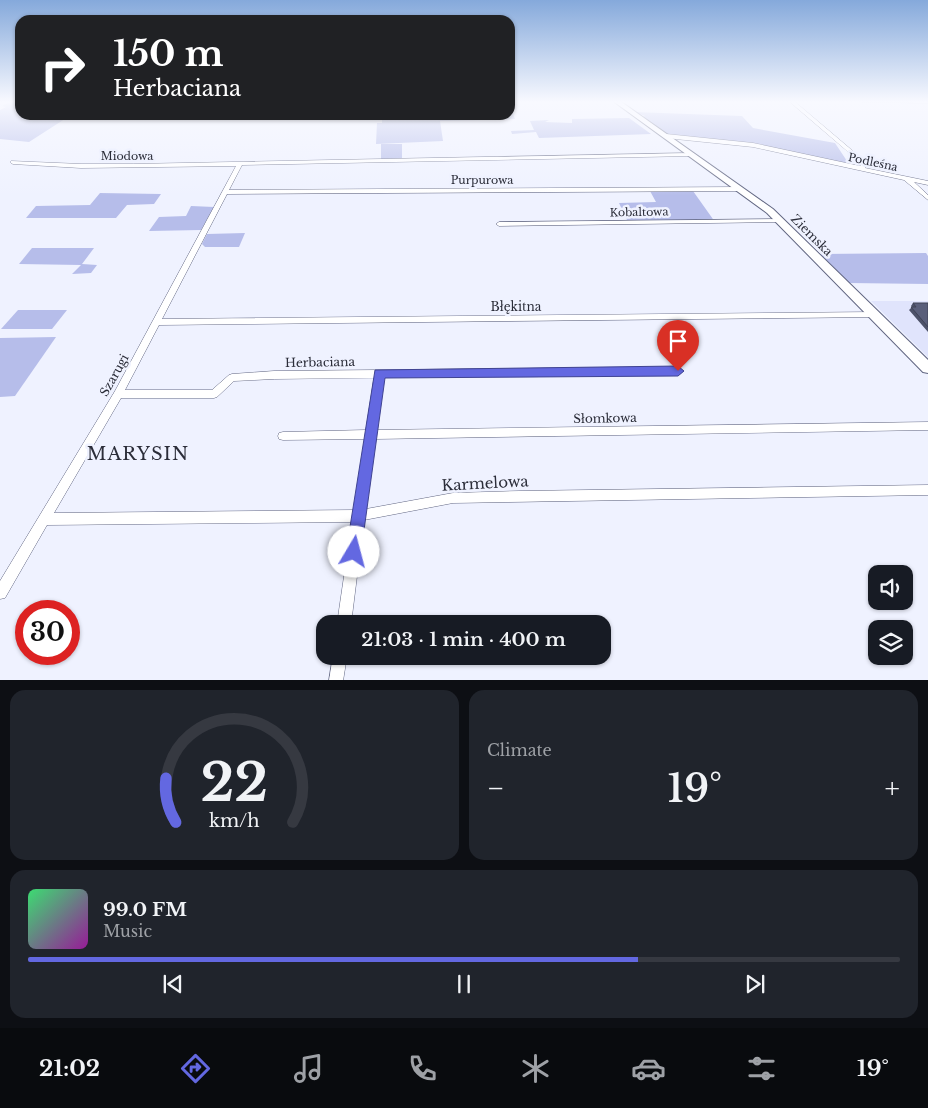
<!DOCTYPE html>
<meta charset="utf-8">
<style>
:root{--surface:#171b24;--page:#20242c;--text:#f1f3f6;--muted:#9ea1a6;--line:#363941;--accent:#6368e1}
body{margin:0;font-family:"Libre Baskerville",serif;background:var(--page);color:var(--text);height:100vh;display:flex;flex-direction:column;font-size:19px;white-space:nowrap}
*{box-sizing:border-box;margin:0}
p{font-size:16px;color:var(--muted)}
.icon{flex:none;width:28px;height:28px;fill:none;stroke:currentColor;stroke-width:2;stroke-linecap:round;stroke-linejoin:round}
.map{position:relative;height:680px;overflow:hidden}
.sheet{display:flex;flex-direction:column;gap:10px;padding:10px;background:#0d0f14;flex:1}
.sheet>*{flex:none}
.hud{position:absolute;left:15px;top:15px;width:500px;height:105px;border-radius:15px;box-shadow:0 1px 4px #0004;background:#202124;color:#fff;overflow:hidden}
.tools{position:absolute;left:868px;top:565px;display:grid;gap:10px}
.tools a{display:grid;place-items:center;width:45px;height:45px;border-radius:10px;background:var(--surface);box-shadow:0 1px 4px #0004;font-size:25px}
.speed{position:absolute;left:15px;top:600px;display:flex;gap:10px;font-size:25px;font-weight:700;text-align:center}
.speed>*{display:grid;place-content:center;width:65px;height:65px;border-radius:50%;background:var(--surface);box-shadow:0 1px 4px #0004;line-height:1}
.speed .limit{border:8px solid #d22;background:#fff;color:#111}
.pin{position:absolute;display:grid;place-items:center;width:42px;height:42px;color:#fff;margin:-51px -21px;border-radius:50% 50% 50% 0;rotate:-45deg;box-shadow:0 0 5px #0007}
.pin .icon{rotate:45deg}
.me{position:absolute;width:55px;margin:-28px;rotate:8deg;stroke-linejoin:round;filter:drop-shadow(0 0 4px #0008)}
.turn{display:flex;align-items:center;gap:18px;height:105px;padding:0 15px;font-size:22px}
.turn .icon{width:65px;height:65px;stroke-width:2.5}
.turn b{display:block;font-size:35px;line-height:42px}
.big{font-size:38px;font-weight:600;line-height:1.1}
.sheet .widget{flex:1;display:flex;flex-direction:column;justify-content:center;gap:8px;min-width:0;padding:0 18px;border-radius:15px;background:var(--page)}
.sheet .dial{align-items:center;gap:0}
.dial svg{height:130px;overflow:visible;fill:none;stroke:var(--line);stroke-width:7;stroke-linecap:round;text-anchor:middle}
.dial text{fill:var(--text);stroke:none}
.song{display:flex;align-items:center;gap:15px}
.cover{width:60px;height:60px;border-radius:8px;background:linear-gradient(135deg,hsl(140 70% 55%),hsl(300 70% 35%))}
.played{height:5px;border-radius:2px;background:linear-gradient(90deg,var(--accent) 70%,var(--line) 70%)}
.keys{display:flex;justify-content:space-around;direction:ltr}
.heat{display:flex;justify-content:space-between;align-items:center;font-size:28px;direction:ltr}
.sheet .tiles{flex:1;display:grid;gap:10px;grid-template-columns:1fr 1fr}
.widget:last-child{grid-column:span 2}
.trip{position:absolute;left:316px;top:615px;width:295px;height:50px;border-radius:15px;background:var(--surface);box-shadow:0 1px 4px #0004;font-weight:600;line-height:50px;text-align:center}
.tab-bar{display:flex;height:80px;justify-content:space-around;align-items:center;background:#090b0e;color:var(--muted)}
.tab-bar .icon{width:35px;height:35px}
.tab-bar .current{color:var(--accent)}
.tab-bar b{font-size:22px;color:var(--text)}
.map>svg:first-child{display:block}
.built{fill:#e0e4fc}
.green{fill:#b6bdea}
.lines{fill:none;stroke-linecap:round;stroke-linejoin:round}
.street-casing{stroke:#616682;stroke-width:1}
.secondary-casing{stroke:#616682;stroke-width:2}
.street{fill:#fff;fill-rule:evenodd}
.secondary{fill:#fff;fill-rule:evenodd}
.wall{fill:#4d5269}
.building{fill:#5a5f7a;stroke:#3f4255}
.route{fill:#6368e1;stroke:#404492}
.labels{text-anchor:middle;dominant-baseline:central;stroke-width:5;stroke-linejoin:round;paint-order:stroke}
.far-street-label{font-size:11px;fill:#2b2d39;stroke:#eff2ff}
.street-label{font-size:12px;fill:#2b2d39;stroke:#eff2ff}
.near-street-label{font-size:15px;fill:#2b2d39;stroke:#eff2ff}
.near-quarter-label{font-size:18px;letter-spacing:1px;fill:#2b2d39;stroke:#eff2ff}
</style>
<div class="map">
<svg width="928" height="681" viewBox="0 0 928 681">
<rect width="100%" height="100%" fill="#eff2ff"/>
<path class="built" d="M871,301H928V357Z"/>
<g class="green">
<path d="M13,101H20V115H71L29,142L0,139V110L6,107L2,106Z"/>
<path d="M510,111H512L515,119L440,121L443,141L376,144L377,123H382V115H510Z"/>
<path d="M634,112L742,116L753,128L835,143L849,164L752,143L666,134L642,117L645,116Z"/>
<path d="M629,118L651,134L539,138L536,132L512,134L511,131L534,130L530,121L549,120L545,122L572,123V119Z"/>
<path d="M381,144H402V159L381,160Z"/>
<path d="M650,191H693L715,222L627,220L619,203L656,202Z"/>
<path d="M100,193L161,194L154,204L127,205L116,218H26L36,206L90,205Z"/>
<path d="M191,206L214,207L201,230L149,231L159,217L186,216Z"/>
<path d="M245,233L239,247H205L202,244L207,234Z"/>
<path d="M32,248H94L82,264L97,265L91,273L72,274L81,265L19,264Z"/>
<path d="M926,253L928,256V284L849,283L820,254Z"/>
<path d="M18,310H67L52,329H1Z"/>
<path d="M56,337L15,396L0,397V338Z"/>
</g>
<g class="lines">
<g class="street-casing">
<g id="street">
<path d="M789,101H794L867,163L868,164L865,168L928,181V185L914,182L928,195V200L904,180L753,147L666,138L663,136L666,134L753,143L860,166L862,164Z"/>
<path d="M860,101H928V103L862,102Z"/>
<path d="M693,153L694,154L691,156L242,165L229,190L740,187L743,189L740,191L227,194L162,319L875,312L879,315L878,317L159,325L125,390H212L229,375L232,374L274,371L678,367L681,369L683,371L681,373L678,375L383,377L376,430L928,422V430L375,439L366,509L453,493L520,491L928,485V495L453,503L364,520L351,624H337L352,522L47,525L5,598L0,599V581L115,391L236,166L81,168L13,164L11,163V161L81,164H133ZM374,378L366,430L283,432L279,433L278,436L279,439L283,440L365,439L354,510L54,513L121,398H214L217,397L234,381L274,379Z"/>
<path d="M780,219L782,220V222L499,226L496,224L499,222Z"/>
<path d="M333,656H347L343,681H329Z"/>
</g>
</g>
<g class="secondary-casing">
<path id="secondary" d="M613,101H620L773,209L928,360V373L923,372L767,213Z"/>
</g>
<use href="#street" class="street"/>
<use href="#secondary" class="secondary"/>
</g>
<path class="wall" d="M913,303H928V332L909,310L912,307L911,306Z"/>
<path class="building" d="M913,303H928V327L911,307H916Z"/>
<linearGradient id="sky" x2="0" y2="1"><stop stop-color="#85a9db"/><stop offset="0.52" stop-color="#f8f9ff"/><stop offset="1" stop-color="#f8f9ff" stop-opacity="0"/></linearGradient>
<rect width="928" height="196" fill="url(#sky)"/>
<path class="route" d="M678,366L684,371L678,376L385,378L361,552L359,557L354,560L348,557L346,552L375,370Z"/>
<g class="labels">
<g class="far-street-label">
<text x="127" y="156">Miodowa</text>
<text transform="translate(873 162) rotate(12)">Podleśna</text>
<text x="482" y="180">Purpurowa</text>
<text transform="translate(639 212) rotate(-1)">Kobaltowa</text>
</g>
<g class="street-label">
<text transform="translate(812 235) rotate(45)">Ziemska</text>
<text x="516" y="306">Błękitna</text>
<text transform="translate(320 362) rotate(-1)">Herbaciana</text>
<text transform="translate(114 375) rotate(-61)">Szarugi</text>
<text transform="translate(605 418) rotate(-1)">Słomkowa</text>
</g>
<g class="near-street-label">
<text transform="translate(485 483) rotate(-3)">Karmelowa</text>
</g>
<g class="near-quarter-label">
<text x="138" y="454">MARYSIN</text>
</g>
</g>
</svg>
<div class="tools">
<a><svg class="icon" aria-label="sound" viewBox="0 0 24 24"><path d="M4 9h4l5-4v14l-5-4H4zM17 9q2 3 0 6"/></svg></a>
<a><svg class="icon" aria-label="layers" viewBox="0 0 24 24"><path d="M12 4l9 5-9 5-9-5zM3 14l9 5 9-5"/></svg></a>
</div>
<div class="speed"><div class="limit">30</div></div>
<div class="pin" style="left:678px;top:371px;background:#d93025"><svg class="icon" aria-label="arrive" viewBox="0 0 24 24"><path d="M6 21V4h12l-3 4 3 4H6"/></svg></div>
<svg class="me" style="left:354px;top:552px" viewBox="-20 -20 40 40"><circle r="19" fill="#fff"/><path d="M0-13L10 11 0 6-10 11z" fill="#6368e1"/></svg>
<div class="trip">21:03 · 1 min · 400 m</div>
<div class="hud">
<div class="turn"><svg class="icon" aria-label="right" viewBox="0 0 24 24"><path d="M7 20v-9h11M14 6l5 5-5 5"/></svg><div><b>150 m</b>Herbaciana</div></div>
</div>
</div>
<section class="sheet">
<div class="tiles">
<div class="widget dial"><svg viewBox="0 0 100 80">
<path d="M14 69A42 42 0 1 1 86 69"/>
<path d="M14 69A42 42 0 0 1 8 42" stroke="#6368e1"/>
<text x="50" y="56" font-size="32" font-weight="700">22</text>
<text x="50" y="72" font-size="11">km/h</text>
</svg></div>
<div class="widget"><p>Climate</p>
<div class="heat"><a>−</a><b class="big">19°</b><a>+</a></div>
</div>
<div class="widget">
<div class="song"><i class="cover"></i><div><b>99.0 FM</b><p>Music</p></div></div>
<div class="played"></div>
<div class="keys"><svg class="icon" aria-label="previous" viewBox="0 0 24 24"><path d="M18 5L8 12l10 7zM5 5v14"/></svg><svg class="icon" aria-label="pause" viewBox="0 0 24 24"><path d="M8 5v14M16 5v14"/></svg><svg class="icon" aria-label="next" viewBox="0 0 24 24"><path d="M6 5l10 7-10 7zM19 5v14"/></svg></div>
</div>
</div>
</section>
<nav class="tab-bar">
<b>21:02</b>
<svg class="icon current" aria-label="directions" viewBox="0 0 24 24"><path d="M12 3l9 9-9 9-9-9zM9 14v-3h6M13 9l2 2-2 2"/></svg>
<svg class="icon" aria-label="music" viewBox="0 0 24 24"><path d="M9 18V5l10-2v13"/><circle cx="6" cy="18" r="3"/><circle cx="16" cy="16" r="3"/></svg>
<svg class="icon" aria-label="phone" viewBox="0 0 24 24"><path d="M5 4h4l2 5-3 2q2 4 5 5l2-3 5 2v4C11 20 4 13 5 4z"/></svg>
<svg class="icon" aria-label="climate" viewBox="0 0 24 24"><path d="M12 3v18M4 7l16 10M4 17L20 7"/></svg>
<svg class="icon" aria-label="car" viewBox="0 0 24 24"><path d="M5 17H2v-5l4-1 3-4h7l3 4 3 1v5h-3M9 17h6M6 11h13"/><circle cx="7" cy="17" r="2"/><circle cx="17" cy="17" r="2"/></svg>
<svg class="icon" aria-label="filters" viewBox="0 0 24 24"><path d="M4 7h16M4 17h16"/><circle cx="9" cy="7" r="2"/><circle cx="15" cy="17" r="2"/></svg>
<b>19°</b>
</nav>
